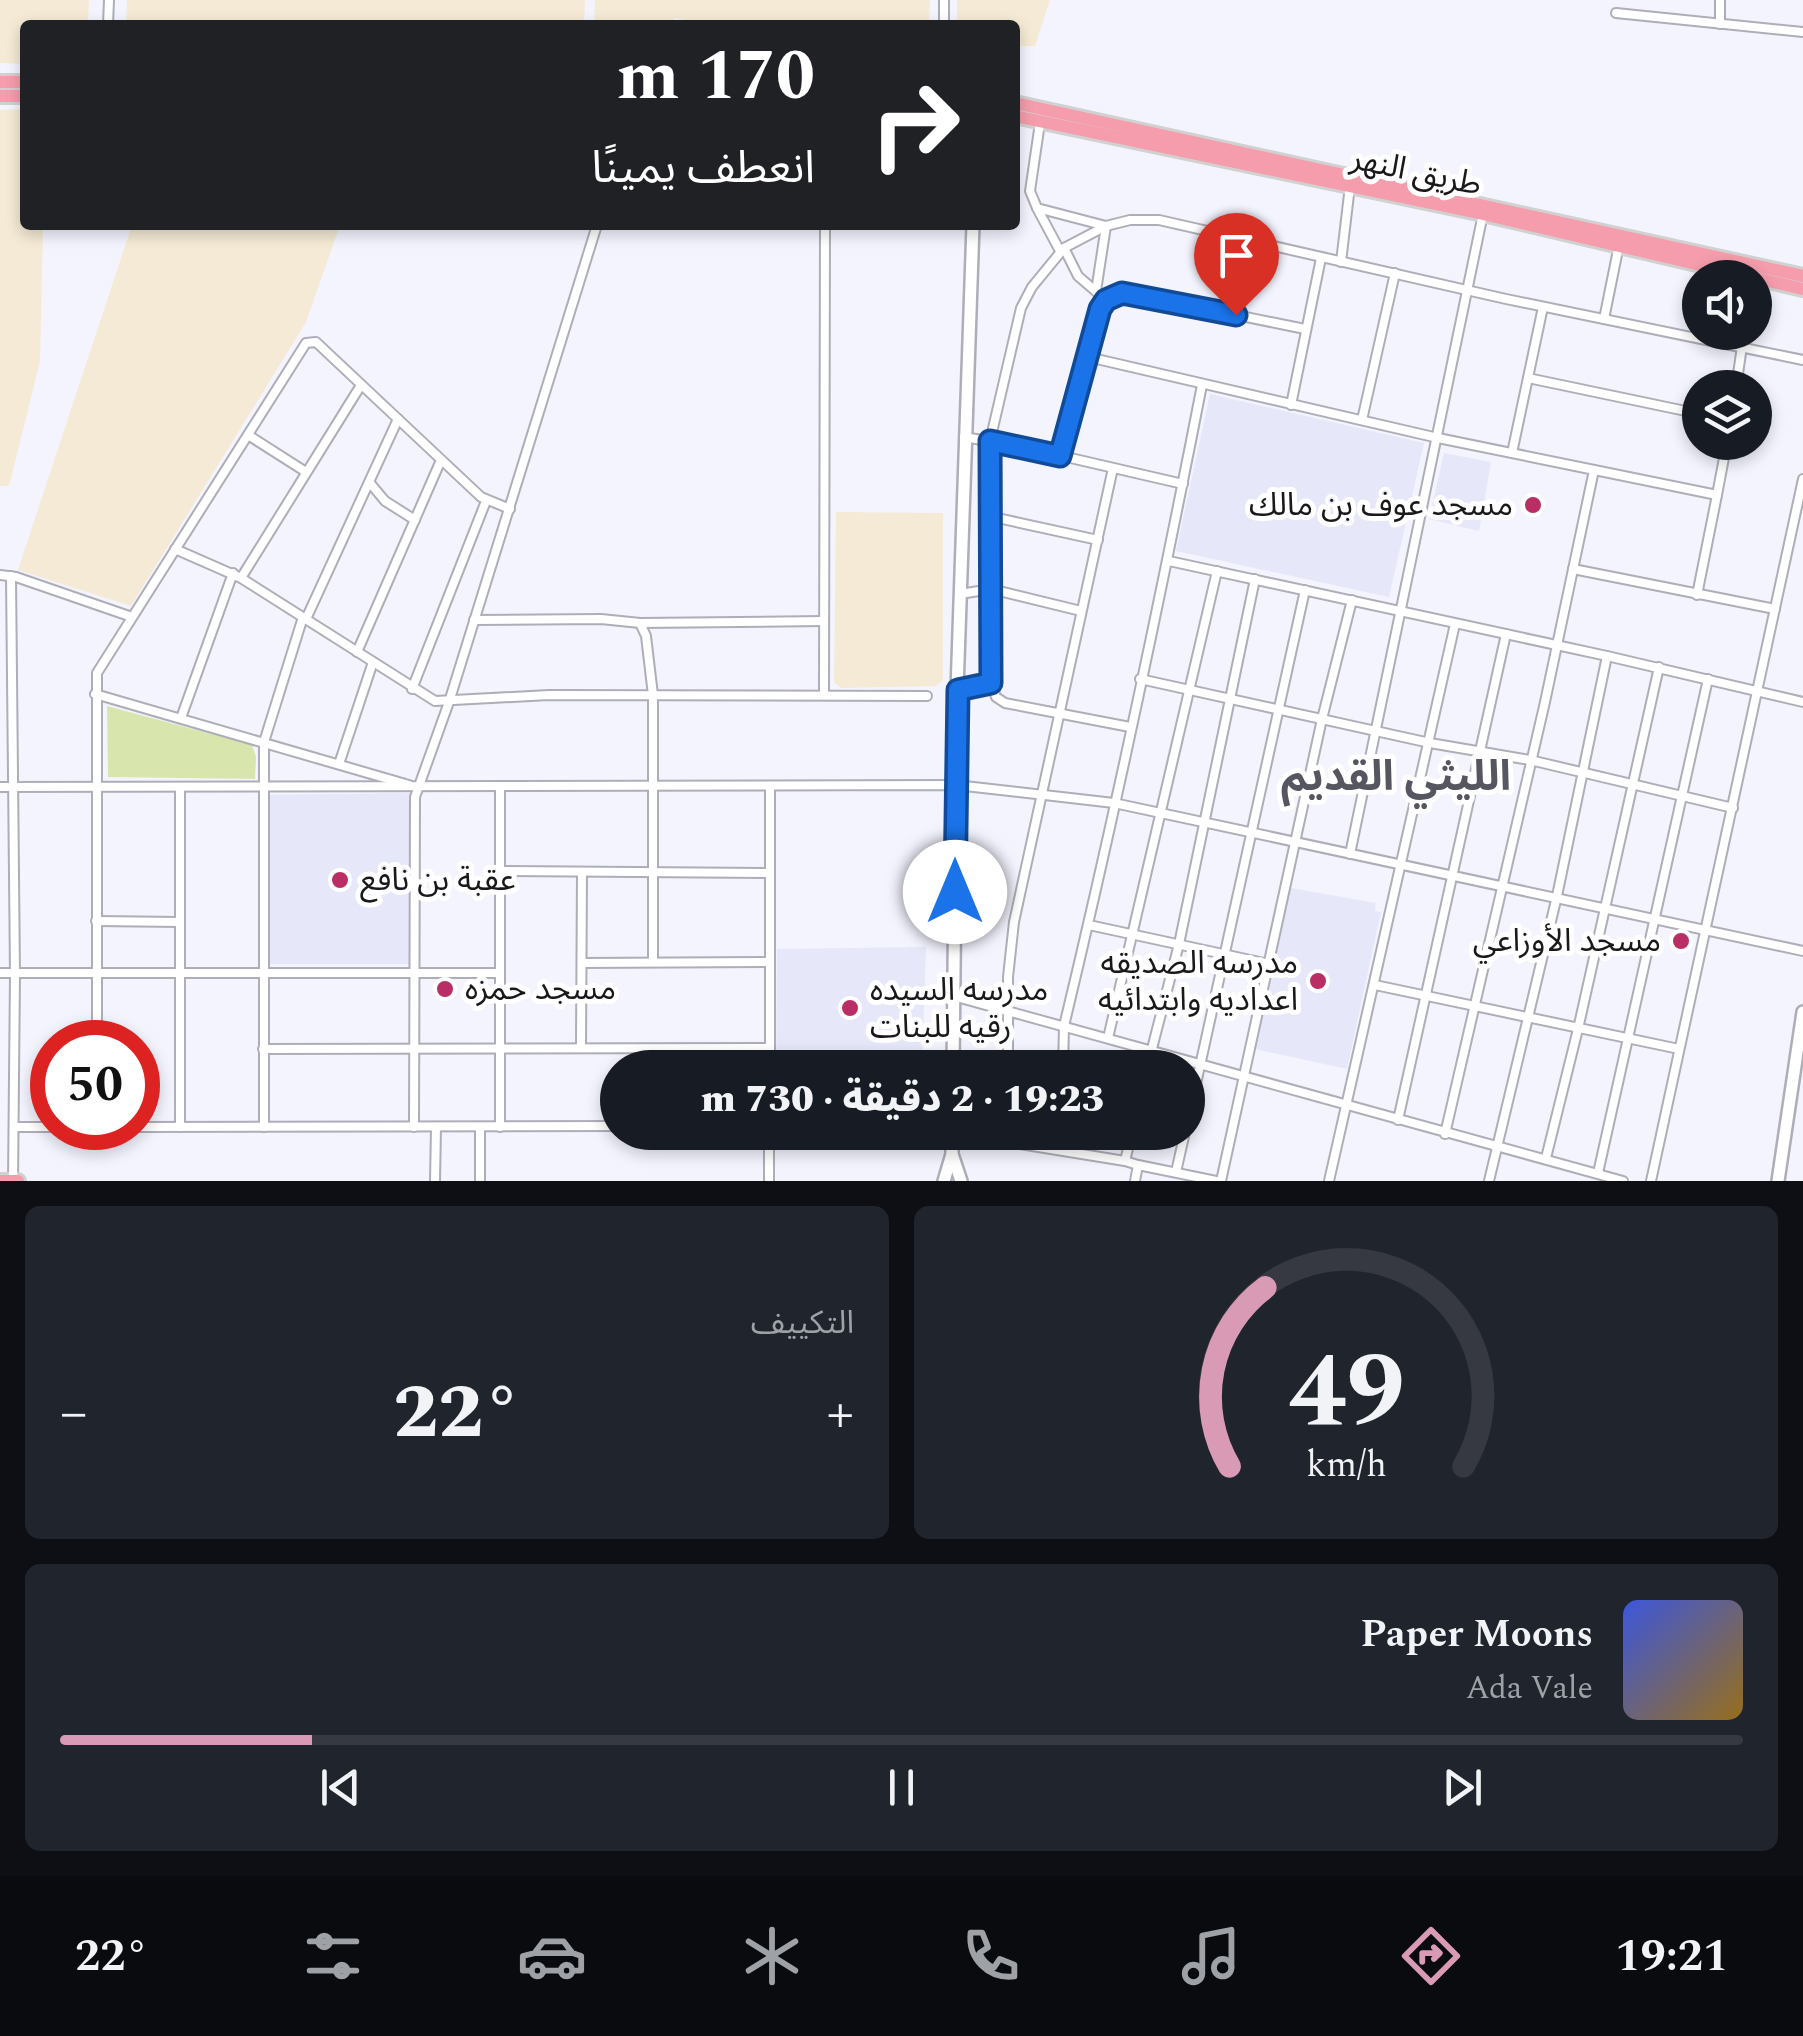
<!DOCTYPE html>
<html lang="ar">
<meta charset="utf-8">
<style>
:root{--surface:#171b24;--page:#20242c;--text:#f1f3f6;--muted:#9ea1a6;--line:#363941;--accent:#d89ab5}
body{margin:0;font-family:Spectral,"Noto Sans Arabic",serif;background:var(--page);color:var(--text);direction:rtl;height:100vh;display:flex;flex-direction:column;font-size:38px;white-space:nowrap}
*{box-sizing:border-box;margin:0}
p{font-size:32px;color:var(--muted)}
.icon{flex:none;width:55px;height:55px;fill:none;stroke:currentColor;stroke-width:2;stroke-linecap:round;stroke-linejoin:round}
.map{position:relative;height:1181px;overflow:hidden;direction:ltr}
.panel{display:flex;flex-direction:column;gap:25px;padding:25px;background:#0d0f14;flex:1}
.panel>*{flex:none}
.guide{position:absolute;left:20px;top:20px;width:1000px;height:210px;border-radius:10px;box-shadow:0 5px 15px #0003;direction:rtl;background:#202124;color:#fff;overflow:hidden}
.fabs{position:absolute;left:1682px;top:260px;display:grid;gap:20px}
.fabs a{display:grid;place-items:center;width:90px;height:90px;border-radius:50%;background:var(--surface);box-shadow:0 5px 15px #0003;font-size:50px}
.speed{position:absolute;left:30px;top:1020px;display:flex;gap:20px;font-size:50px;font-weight:700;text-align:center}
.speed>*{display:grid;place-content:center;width:130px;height:130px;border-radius:50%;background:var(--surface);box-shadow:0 5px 15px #0003;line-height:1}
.speed .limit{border:15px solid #d22;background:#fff;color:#111}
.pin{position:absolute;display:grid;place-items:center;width:85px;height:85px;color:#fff;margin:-102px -42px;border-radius:50% 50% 50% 0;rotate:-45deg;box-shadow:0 0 10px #0007}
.pin .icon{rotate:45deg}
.me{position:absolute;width:110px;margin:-55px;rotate:0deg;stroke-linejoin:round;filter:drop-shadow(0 0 8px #0008)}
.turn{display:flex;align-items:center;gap:35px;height:210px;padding:0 40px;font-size:45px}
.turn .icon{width:130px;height:130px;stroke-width:2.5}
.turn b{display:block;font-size:70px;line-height:85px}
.big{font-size:75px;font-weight:800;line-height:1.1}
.panel .tile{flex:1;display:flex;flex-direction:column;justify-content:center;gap:15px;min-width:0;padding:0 35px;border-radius:15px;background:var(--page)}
.panel .dial{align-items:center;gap:0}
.dial svg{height:260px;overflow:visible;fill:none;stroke:var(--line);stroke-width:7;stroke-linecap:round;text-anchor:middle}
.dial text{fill:var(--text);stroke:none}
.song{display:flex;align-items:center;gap:30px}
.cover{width:120px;height:120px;border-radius:15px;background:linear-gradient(135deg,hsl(230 70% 55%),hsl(40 70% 35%))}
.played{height:10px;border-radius:5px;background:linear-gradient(90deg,var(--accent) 15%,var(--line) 15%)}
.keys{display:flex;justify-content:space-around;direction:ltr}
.heat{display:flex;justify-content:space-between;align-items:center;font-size:55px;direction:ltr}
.panel .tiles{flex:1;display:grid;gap:25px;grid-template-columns:1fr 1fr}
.tile:last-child{grid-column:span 2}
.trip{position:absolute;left:600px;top:1050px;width:605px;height:100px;border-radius:50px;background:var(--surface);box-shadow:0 5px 15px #0003;font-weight:800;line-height:100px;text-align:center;direction:rtl}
.tab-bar{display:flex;height:160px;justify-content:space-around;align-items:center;background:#090b0e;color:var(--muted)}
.tab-bar .icon{width:70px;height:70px}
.tab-bar .on{color:var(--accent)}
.tab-bar b{font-size:45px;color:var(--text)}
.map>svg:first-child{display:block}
.industrial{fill:#f4ead5}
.built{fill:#e6e7f9}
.green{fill:#d8e6ae}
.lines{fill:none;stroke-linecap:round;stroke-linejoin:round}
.street-casing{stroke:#adaeb7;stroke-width:12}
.secondary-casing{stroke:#adaeb7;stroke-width:16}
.primary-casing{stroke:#d1d1d2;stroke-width:18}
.street{stroke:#fff;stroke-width:8}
.secondary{stroke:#fff;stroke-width:11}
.primary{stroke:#f59dac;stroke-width:12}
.route-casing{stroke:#114b97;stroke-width:25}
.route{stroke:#1a73e8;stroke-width:18}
.poi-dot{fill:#b92e65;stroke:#fff;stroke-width:4}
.labels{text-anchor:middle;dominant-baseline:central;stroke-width:10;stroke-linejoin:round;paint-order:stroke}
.street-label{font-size:32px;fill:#19191c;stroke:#fff}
.poi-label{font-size:32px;fill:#19191c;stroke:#fff;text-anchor:end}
.district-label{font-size:42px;font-weight:bold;fill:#55565f;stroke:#fff}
</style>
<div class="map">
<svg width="1803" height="1181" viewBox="0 0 1803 1181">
<rect width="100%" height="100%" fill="#f3f4fe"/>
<g class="industrial">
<path d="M0,0H89L88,25H25V64L0,63Z"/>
<path d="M127,0H585L584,25H126Z"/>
<path d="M595,0H930L929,25H714L674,18L673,25H594Z"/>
<path d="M957,0H1050L1035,46H1015V25H957Z"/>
<path d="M25,109V225H43L40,361L9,486H0V110Z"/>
<path d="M132,225H340L306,322L131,606L18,570Z"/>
<path d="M836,512L943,513V680L936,686L841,688L834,682Z"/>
</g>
<g class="built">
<path d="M1210,394L1424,443L1389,597L1176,551Z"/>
<path d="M1444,453L1491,462L1479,531L1429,519Z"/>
<path d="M411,793V964H268L269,795Z"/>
<path d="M1291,888L1376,903L1375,911L1381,912L1347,1069L1255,1049Z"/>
<path d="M926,947L922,1067H776L777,949Z"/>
<path d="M776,1133V1132L913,1133L900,1147H776Z"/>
</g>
<path class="green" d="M107,706L252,745L256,757L255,779L108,777Z"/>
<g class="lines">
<g class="street-casing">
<g id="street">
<path d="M1720,0V24"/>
<path d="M1616,13L1803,32"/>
<path d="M108,25L109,0"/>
<path d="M944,25V0"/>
<path d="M1040,123L1030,191L1037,208L1106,226L1096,291"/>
<path d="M1037,208L1060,251"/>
<path d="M1064,248L1078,276L1099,294"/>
<path d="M1341,262L1350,186"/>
<path d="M1604,319L1619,245"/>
<path d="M1088,357L1438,438L1717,495L1727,442"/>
<path d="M1528,378L1700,414"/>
<path d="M1736,388L1742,346"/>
<path d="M1291,405L1321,258"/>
<path d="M1362,420L1395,273"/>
<path d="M248,435L306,472"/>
<path d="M964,437L1023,447L1183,484"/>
<path d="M1512,453L1543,307"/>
<path d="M1060,455L1100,309L1113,296L1133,294L1305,329"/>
<path d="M370,483L385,501L415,520"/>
<path d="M993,517L1098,540"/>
<path d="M175,549L241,578L435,701L549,695L927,696"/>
<path d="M1169,561L1607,656"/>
<path d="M1573,569L1775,609"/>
<path d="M0,575L16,577L132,617"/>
<path d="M11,576L15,974L13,1181"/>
<path d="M241,578L361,385"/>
<path d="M960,594L991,589L1081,611"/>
<path d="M1697,595L1717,495"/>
<path d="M306,619L398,419"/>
<path d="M474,620L601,619L640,623L646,636L653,695V962"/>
<path d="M640,623L824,621"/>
<path d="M357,652L441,460"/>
<path d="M1140,679L1430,743L1530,760L1733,808"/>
<path d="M412,689L486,501"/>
<path d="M957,690L991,683"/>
<path d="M95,694L409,785"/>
<path d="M824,695L825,225"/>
<path d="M181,718L233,573"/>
<path d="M1130,727L1005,703L996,697L991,683L990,441L1021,308L1032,287L1064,248L1106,226L1130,220H1159L1506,299L1803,360"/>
<path d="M339,764L373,662"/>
<path d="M0,787L956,785L1114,803L1803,951"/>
<path d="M500,787V1127"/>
<path d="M180,788V1127"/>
<path d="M1350,854L1483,214"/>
<path d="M500,871L770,873"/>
<path d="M96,921L180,922"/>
<path d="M1089,925L1269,964"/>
<path d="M582,963L770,962"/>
<path d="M0,973H500"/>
<path d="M1375,985L1679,1049"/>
<path d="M953,996L1623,1181"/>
<path d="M1108,1038L1217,571"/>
<path d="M97,1042V673L306,343L316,342L481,497L510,509"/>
<path d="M581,1047L582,873"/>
<path d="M263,1049L770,1048"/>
<path d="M770,1068V786"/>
<path d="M1008,1068V977L1014,922L1113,468"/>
<path d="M1063,1068L1064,1026C1115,814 1160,600 1202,385"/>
<path d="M1147,1068L1179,944L1255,579"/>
<path d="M1188,1120L1305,590"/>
<path d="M1398,1120L1506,634"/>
<path d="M15,1127H52"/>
<path d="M138,1127L618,1126"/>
<path d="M264,1127V742L303,617"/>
<path d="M414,1127L415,797L449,702L597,225"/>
<path d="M480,1127V1181"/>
<path d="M1009,1132L1014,1143L1125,1161"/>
<path d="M1063,1132L1064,1150"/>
<path d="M1132,1132L1125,1161L1138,1165L1135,1181"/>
<path d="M1445,1134L1545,702L1594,470"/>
<path d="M1546,1158L1578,1029L1659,667"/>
<path d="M1138,1165L1216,1181"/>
<path d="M1176,1172L1185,1132"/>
<path d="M1598,1173L1708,679"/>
<path d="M435,1181L436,1127"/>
<path d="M769,1181V1132"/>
<path d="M1221,1181L1322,719L1352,600"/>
<path d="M1329,1181L1455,624"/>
<path d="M1489,1181L1557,896L1607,656L1803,702"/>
<path d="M1651,1181L1803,479"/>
</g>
</g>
<g class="secondary-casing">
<g id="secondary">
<path d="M953,1068L957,690L973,225"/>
<path d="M952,1154L961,1181"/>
<path d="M944,1181L952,1154V1132"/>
<path d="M1778,1181L1803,1012"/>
</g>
</g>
<g class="primary-casing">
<g id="primary">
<path d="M0,82H25"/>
<path d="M0,96H25"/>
<path d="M1015,103L1803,276"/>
<path d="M1015,116L1483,214L1803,289"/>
<path d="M0,1181H18"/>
</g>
</g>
<use href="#street" class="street"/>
<use href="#secondary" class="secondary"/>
<use href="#primary" class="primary"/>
</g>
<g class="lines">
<g class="route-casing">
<path id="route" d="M955,892L958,690L991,683L990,441L1060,456L1100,309L1106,300L1122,293L1236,315"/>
</g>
<use href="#route" class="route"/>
</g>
<g class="poi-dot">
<circle cx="1533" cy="505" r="10"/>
<circle cx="340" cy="880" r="10"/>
<circle cx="1681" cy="941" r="10"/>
<circle cx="1318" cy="981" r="10"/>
<circle cx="445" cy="989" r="10"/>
<circle cx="850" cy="1008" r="10"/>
</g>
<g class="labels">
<g class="street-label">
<text transform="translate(1416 172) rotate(12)">طريق النهر</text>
</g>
<g class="poi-label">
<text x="1513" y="505">مسجد عوف بن مالك</text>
<text x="360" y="880" text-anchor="start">عقبة بن نافع</text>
<text x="1661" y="941">مسجد الأوزاعي</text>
<text x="1298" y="963">مدرسه الصديقه<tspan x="1298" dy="37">اعداديه وابتدائيه</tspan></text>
<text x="465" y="989" text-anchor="start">مسجد حمزه</text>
<text x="870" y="990" text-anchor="start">مدرسه السيده<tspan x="870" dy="37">رقيه للبنات</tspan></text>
</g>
<g class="district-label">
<text x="1396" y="777">الليثي القديم</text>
</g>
</g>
</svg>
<div class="fabs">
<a><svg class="icon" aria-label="sound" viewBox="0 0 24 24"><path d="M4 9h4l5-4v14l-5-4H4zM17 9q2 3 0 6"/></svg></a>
<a><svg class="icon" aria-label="layers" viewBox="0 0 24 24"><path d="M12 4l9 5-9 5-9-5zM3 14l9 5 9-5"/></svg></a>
</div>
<div class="speed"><div class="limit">50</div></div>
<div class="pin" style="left:1236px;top:315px;background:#d93025"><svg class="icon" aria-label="arrive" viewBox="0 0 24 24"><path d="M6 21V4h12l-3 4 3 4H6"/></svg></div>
<svg class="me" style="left:955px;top:892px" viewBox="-20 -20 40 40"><circle r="19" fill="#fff"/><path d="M0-13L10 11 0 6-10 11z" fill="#1a73e8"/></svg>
<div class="trip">19:23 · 2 دقيقة · 730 m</div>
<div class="guide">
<div class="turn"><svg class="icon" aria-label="right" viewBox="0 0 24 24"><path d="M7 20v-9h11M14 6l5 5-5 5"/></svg><div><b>170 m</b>انعطف يمينًا</div></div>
</div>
</div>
<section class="panel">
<div class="tiles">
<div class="tile dial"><svg viewBox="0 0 100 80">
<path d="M14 69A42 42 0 1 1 86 69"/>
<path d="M14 69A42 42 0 0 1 25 14" stroke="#d89ab5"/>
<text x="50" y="56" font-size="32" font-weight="700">49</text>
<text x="50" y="72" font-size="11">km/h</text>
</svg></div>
<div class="tile"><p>التكييف</p>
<div class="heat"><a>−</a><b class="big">22°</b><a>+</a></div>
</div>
<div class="tile">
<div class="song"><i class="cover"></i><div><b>Paper Moons</b><p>Ada Vale</p></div></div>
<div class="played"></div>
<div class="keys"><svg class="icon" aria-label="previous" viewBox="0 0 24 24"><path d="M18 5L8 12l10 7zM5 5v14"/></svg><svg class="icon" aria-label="pause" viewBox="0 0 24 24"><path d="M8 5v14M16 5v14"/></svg><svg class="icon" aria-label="next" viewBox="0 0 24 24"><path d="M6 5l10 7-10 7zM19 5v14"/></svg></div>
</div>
</div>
</section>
<nav class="tab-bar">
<b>19:21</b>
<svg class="icon on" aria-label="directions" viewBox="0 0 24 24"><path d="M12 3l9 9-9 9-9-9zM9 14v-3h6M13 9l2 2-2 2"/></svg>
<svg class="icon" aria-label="music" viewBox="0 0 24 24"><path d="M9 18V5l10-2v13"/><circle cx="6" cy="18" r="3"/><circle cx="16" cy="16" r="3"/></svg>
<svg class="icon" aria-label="phone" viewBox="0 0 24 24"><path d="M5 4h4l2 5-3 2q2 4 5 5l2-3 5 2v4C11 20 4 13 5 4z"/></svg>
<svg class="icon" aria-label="climate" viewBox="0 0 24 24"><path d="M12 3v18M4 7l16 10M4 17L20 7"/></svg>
<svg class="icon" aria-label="car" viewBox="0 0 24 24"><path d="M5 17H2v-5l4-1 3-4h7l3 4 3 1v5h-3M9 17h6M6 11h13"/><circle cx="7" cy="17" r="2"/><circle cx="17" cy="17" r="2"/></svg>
<svg class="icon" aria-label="filters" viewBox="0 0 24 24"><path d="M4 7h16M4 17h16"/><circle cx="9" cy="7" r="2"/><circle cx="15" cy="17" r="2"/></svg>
<b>22°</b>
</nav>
